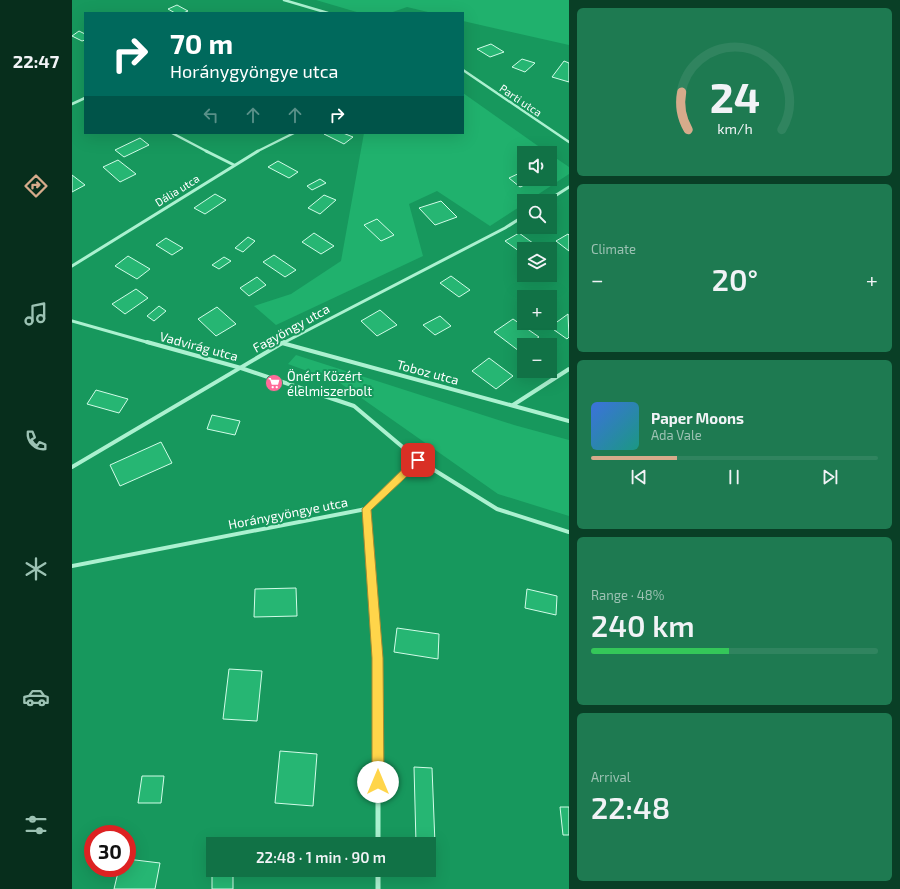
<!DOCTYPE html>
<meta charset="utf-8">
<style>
:root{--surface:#117246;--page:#1e7a51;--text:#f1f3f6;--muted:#9cc2b3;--line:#30845f;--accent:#d6ab8b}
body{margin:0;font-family:"Exo 2",sans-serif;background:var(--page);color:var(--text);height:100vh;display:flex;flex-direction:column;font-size:15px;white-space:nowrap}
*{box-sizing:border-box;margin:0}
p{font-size:13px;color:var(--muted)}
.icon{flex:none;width:22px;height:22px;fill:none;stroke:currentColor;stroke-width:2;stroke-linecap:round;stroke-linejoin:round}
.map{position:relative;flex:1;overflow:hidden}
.panel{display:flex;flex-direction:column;gap:8px;padding:8px;background:#093f26;width:331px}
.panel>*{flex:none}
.top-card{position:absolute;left:12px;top:12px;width:380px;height:122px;border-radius:0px;box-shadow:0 4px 16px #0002;background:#00695c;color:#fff;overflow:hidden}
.buttons{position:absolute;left:445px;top:146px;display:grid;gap:8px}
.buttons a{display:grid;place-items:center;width:40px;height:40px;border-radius:0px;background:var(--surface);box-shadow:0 4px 16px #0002;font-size:20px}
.speed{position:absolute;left:12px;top:825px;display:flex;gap:8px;font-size:20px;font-weight:700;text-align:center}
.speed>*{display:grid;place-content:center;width:52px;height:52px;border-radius:50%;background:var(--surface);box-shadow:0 4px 16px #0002;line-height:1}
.speed .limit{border:6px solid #d22;background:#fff;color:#111}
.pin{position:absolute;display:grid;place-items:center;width:34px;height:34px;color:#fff;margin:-17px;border-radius:8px;box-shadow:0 2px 6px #0006}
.me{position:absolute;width:44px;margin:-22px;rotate:0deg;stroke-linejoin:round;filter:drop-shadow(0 0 3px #0008)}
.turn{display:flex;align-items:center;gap:14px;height:84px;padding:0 20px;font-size:18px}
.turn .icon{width:52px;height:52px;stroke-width:2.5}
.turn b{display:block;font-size:28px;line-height:34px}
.lanes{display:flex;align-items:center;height:38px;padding:0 20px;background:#0003;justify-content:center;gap:20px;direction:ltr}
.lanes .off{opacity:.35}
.big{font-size:30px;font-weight:600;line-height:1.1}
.panel .widget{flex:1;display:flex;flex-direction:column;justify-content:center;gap:6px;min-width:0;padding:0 14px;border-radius:6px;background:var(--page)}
.panel .dial{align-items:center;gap:0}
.dial svg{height:104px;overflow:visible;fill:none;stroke:var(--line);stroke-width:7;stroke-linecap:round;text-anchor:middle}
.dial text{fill:var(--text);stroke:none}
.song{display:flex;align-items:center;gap:12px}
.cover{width:48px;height:48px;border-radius:6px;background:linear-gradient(135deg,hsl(220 70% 55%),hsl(170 70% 35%))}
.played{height:4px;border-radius:2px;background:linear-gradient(90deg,var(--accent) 30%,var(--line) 30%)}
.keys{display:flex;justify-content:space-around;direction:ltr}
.heat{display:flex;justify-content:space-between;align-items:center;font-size:22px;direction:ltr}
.charge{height:6px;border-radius:3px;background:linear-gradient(90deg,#34c759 48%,var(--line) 0)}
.trip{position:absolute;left:134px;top:837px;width:230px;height:40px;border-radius:0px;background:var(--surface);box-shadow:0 4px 16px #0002;font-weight:600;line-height:40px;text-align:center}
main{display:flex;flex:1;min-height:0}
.tabs{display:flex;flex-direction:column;width:72px;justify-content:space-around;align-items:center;background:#072e1c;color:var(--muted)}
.tabs .icon{width:28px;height:28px}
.tabs .active{color:var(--accent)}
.tabs b{font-size:18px;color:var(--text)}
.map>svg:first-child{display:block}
.green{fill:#20b16d}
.building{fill:#26b673;stroke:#d2fce8}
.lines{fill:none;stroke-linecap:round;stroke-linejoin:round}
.minor-far3{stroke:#abf1d0;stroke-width:2.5}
.minor-far2{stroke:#abf1d0;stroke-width:3}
.minor-far1{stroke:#abf1d0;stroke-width:4}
.minor{stroke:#abf1d0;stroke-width:5}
.route{fill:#ffd54a;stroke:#a68a30}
.labels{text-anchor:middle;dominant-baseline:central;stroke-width:4;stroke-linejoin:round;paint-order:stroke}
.far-street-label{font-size:11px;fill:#fff;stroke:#17985d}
.street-label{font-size:13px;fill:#fff;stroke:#17985d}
.poi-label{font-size:13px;fill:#fff;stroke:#17985d;text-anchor:start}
</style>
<main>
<nav class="tabs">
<b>22:47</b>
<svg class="icon active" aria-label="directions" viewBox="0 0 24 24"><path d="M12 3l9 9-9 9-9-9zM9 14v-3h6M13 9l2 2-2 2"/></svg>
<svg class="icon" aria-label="music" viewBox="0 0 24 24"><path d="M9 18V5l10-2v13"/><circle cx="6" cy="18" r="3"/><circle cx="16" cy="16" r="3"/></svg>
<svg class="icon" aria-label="phone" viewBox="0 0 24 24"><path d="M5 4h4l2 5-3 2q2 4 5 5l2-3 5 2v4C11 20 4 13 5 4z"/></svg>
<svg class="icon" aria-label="climate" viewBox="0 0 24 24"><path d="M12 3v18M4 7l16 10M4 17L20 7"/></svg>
<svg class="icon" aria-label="car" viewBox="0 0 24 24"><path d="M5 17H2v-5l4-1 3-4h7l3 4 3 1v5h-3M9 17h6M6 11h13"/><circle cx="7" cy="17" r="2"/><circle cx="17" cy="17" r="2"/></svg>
<svg class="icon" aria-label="filters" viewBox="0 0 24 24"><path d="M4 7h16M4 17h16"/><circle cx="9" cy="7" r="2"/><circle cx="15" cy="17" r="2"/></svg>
</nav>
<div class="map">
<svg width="497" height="889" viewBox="0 0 497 889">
<rect width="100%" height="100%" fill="#17985d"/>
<g class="green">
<path d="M244,0H497V45L391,21V13H360L335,7L318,13H288Z"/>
<path d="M391,93L476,153H452V179H478V154L497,167V174L456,201H452V204L418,226L365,191L337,204L351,256L204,325L182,306L219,294L269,261L292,133H391Z"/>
<path d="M224,355L442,425L497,440V516L426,494L268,383L216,364Z"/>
</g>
<g class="building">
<path d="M105,5L116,11L111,13H103L96,9Z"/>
<path d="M7,31L13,34V40L10,41L0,36Z"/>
<path d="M419,44L432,52L418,57L405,49Z"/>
<path d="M450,59L463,63L453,72L440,67Z"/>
<path d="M492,61L497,63V82L480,77Z"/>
<path d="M254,133H271L281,137L272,144L252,134Z"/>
<path d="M68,138L77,145L52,157L43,150Z"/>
<path d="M46,160L64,174L48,182L31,167Z"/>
<path d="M206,161L226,172L217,178L196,167Z"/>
<path d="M452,171V179H465L448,187L437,178Z"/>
<path d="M0,175L13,185L0,192Z"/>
<path d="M248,179L254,183L240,190L235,186Z"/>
<path d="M143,194L154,200L133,214L122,208Z"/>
<path d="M252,195L264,200L248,214L236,208Z"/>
<path d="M369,201L385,217L363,225L347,208Z"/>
<path d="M305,219L322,235L309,241L292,225Z"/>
<path d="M242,233L262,246L249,254L230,242Z"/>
<path d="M447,233L465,246L460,249H452L451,254L433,241Z"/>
<path d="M496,234L497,235V251L484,241Z"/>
<path d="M176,237L183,241L171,252L163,248Z"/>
<path d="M94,238L111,248L100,255L84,245Z"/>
<path d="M202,255L224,270L213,277L191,262Z"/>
<path d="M56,256L78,269L65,279L43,266Z"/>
<path d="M152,257L159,261L147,269L140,265Z"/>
<path d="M379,276L398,290L387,297L368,283Z"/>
<path d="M185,277L194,285L177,296L168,288Z"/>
<path d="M64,289L76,298L53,314L40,304Z"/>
<path d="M87,306L94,311L82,321L75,316Z"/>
<path d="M145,307L164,324L144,336L126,319Z"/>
<path d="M308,310L325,325L305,336L289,321Z"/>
<path d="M496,314L497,337L495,339L478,327Z"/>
<path d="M368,316L379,326L363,335L351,325Z"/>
<path d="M441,319L467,337L455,345H452V347L447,351L422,332Z"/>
<path d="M417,358L441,376L424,389L400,371Z"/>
<path d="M24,390L56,399L47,413L15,404Z"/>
<path d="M140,415L168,421L163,435L135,429Z"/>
<path d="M89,442L100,463L48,486L38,465Z"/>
<path d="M224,588L225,616L182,617L183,589Z"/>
<path d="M455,589L485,596L484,615L453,608Z"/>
<path d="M325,628L367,634L366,659L322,652Z"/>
<path d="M157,669L190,671L185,721L151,719Z"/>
<path d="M208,751L245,754L241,806L203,803Z"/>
<path d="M342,767L360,768L363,844L344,843Z"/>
<path d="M70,776H92L89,803H66Z"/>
<path d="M488,807H497V835H491Z"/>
<path d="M55,859L88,863L83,889H42L47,868H55Z"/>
<path d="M161,875V889H140V876Z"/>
</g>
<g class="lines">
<g class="minor-far3">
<path d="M212,0L256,13"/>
<path d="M391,70L497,142"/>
<path d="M0,104L13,98"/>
<path d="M100,133L136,152"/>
<path d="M184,152L222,133"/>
</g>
<g class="minor-far2">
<path d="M134,151L162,165"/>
<path d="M475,201L497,187"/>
<path d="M0,266L186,151"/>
<path d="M0,321L78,343"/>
<path d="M211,343L433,228L452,216"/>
</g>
<g class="minor-far1">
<path d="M75,342L169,368L282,406L346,460L425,509L497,532"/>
<path d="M210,343L497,421"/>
<path d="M441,405L497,369"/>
<path d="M0,467L212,342"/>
<path d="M294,509L300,584"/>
<path d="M0,566L294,509L346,460"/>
</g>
<g class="minor">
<path d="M300,583L306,658V844"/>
<path d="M306,870V889"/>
</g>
</g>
<path class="route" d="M346,456L349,457L351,460L349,463L299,510L311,658L312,782L310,786L306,788L302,786L300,782V658L290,509L343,457Z"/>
<defs>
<g id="supermarket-disc" transform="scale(0.9)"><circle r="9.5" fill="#ff6b99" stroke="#17985d"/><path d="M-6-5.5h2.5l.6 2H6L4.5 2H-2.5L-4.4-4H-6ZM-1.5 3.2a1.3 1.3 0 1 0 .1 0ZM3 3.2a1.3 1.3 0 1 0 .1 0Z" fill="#fff"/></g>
</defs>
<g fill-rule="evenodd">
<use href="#supermarket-disc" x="202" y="383"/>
</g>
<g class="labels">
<g class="far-street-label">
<text transform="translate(449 100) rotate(34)">Parti utca</text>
<text transform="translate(105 190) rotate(-32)">Dália utca</text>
</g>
<g class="street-label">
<text transform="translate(219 328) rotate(-29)">Fagyöngy utca</text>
<text transform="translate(127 346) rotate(15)">Vadvirág utca</text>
<text transform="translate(356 372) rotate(15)">Toboz utca</text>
<text transform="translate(216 513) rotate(-11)">Horánygyöngye utca</text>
</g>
<g class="poi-label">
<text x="215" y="376">Önért Közért<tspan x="215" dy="15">élelmiszerbolt</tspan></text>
</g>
</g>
</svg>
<div class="buttons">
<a><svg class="icon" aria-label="sound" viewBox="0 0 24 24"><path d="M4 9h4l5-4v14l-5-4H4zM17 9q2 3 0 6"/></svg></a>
<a><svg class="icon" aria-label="search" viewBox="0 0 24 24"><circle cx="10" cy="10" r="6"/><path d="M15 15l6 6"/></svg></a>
<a><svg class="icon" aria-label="layers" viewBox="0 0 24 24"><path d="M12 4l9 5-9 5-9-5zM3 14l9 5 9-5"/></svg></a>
<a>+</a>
<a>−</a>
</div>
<div class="speed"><div class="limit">30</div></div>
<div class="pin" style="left:346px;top:460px;background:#d93025"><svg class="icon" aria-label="arrive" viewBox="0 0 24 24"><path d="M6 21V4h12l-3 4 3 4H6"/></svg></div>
<svg class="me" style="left:306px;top:782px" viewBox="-20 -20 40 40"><circle r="19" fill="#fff"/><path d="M0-13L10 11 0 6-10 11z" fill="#ffd54a"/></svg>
<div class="trip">22:48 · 1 min · 90 m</div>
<div class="top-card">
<div class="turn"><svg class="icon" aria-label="right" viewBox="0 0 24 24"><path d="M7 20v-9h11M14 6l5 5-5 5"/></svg><div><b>70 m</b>Horánygyöngye utca</div></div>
<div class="lanes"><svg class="icon off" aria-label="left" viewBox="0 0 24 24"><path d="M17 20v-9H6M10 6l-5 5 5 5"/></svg><svg class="icon off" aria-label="ahead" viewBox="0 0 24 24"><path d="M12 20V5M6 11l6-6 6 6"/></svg><svg class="icon off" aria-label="ahead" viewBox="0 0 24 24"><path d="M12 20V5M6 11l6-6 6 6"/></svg><svg class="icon" aria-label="right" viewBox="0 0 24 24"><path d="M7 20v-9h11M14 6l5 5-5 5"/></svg></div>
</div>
</div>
<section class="panel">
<div class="widget dial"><svg viewBox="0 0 100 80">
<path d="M14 69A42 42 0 1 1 86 69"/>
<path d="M14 69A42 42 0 0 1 9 40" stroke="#d6ab8b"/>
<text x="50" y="56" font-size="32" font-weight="700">24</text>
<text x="50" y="72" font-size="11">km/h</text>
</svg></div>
<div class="widget"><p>Climate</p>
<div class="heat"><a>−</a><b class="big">20°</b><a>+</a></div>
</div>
<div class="widget">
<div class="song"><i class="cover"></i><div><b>Paper Moons</b><p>Ada Vale</p></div></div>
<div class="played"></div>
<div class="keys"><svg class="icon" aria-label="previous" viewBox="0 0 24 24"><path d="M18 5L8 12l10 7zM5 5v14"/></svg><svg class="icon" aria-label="pause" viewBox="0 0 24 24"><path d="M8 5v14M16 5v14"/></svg><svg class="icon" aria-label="next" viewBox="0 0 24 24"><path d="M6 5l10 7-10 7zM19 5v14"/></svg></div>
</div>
<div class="widget"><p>Range · 48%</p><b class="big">240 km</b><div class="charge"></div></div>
<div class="widget"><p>Arrival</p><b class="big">22:48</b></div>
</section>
</main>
